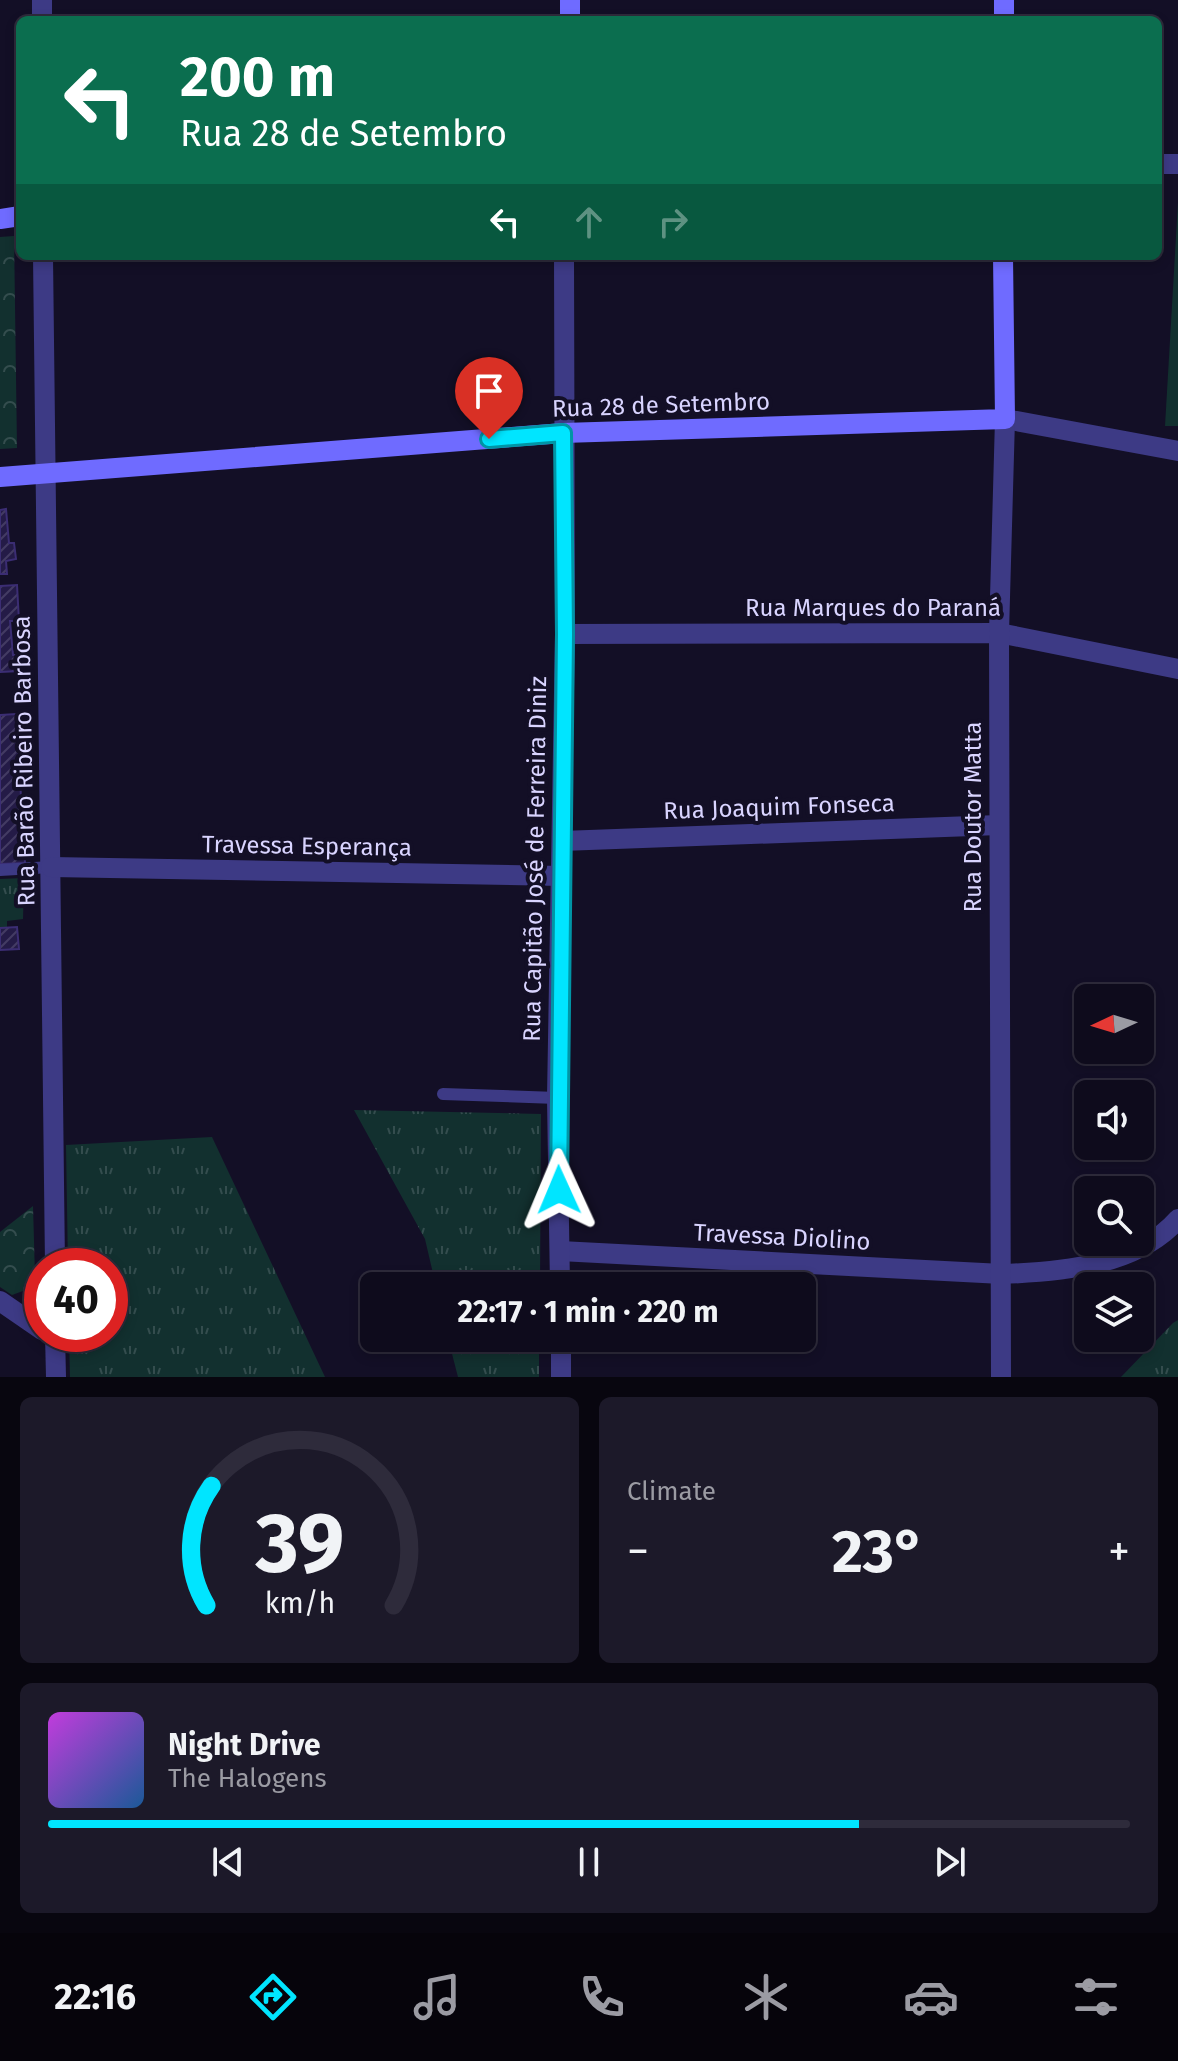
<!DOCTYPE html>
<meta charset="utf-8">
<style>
:root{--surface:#0e0b1c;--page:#1c1929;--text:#f1f3f6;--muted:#9b9ba3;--line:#2e2b3b;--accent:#00e5ff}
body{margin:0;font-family:"Fira Sans",sans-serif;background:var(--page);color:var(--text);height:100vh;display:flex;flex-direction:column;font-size:30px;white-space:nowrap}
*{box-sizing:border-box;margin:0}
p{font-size:26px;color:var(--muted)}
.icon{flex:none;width:44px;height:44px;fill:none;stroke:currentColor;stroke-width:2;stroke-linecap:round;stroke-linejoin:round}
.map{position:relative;height:1377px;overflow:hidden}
.details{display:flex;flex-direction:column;gap:20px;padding:20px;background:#08060f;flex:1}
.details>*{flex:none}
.hud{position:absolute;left:16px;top:16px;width:1146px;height:244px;border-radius:12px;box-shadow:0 4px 12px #0003,0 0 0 2px var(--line);background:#0b6e4f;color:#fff;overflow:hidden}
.needle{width:52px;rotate:266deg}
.buttons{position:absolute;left:1074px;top:984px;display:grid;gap:16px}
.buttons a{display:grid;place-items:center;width:80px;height:80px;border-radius:12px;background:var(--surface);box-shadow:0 4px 12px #0003,0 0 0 2px var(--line);font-size:40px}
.speed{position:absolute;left:24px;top:1248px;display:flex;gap:16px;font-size:40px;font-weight:700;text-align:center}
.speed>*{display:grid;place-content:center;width:104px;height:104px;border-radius:50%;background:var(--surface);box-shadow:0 4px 12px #0003,0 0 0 2px var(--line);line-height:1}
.speed .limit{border:12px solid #d22;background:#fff;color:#111}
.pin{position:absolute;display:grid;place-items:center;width:68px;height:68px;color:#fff;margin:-82px -34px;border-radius:50% 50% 50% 0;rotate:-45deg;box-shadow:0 0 8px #0007}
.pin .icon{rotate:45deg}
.me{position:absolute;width:88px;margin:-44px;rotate:359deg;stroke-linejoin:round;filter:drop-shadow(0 0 6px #0008)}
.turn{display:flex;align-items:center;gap:28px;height:168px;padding:0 32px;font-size:36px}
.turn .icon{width:104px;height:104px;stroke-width:2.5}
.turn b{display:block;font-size:56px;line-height:68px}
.lanes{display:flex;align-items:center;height:76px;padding:0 32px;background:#0003;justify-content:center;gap:40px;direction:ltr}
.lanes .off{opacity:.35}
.big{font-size:60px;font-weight:700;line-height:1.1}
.details .widget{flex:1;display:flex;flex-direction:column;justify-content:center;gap:12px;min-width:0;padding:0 28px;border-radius:12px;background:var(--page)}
.details .dial{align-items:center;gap:0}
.dial svg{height:208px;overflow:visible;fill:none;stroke:var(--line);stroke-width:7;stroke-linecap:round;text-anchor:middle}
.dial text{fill:var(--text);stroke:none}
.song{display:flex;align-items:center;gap:24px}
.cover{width:96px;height:96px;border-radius:12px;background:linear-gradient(135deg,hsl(290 70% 55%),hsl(210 70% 35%))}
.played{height:8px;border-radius:4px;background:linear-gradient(90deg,var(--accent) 75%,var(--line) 75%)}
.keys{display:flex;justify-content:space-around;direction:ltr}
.heat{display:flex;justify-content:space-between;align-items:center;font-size:44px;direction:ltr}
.details .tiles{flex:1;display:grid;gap:20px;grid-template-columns:1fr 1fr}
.widget:last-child{grid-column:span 2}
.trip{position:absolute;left:360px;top:1272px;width:456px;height:80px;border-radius:12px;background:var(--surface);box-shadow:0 4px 12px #0003,0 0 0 2px var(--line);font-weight:700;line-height:80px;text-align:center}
.menu{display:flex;height:128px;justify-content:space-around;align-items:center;background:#06040b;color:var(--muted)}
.menu .icon{width:56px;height:56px}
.menu .on{color:var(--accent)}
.menu b{font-size:36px;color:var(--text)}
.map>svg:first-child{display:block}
.grass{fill:url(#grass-tufts)}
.park{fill:url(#park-crowns)}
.pitch{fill:#12302f}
.building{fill:url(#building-hatch);stroke:#3b2d73;stroke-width:2}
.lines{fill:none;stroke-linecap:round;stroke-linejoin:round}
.service{stroke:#3d3a85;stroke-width:12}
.minor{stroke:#3d3a85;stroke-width:20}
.tertiary{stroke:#3d3a85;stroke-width:20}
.secondary{stroke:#6f6bff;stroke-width:20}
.route-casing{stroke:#0095a6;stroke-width:20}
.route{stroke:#00e5ff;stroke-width:14}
.labels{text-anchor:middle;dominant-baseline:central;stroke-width:8;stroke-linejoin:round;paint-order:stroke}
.street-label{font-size:24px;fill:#d9d4ff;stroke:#130f26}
</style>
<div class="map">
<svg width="1178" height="1377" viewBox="0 0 1178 1377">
<defs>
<pattern id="grass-tufts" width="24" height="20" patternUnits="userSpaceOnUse" patternTransform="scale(2)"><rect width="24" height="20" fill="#12302f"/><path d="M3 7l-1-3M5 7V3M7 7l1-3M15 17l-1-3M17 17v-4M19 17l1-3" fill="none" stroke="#344d4e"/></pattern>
<pattern id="park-crowns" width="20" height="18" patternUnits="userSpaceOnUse" patternTransform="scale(2)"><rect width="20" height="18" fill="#12302f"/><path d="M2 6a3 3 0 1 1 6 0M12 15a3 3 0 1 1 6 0" fill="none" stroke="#344d4e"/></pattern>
<pattern id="building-hatch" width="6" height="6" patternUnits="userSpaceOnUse" patternTransform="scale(2)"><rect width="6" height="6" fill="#241b47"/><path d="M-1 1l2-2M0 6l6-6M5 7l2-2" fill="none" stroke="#433b63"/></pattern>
</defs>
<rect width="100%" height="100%" fill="#130f26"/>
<g class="grass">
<path d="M24,878L23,919L7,921V927L0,928V879Z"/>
<path d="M354,1110L541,1114L540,1286H436L425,1239Z"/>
<path d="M212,1137L325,1377H70L69,1334H110V1266H68L66,1145Z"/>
<path d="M1178,1320V1377H1121L1173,1323Z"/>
<path d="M448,1338H539V1377H458Z"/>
</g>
<g class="park">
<path d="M14,236L17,448L0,449V237Z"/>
<path d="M33,1206L35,1277L31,1288L12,1295L0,1287V1232Z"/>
</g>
<path class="pitch" d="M1178,202V426H1165Z"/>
<g class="building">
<path d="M6,509L9,543H14L16,559L6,561L7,574H0V510Z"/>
<path d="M17,585L19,621H10L13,655H18L19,671L0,672V586Z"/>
<path d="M16,714L25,863L0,864V715Z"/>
<path d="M17,927L19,949L0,950V928Z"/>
</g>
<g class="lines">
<g class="service">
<path d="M0,870L51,867"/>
<path d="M443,1094L557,1098"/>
</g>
<g class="minor">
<path d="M42,0V20"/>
<path d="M1158,164H1178"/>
<path d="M43,256L55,1266"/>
<path d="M1005,419L1178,451"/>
<path d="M565,634L999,633L1178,669"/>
<path d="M562,841L999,825"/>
<path d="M51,867L562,876"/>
<path d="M560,1251L1002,1274C1060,1272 1137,1266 1178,1219"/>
<path d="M0,1301L42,1330"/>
<path d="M55,1334L56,1377"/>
</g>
<g class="tertiary">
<path d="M560,1286L557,1098L565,634L564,256"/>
<path d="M561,1338V1377"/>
<path d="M1001,1377L999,633L1005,419"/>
</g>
<g class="secondary">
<path d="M570,20V0"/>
<path d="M1004,20V0"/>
<path d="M0,219L20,216"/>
<path d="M0,477L563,433L1005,419L1003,256"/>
</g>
</g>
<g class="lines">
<g class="route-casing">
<path id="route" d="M489,439L563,433L565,634L559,1190"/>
</g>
<use href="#route" class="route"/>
</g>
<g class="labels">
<g class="street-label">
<text transform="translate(661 405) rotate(-2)">Rua 28 de Setembro</text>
<text x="873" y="608">Rua Marques do Paraná</text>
<text transform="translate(24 761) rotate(-91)">Rua Barão Ribeiro Barbosa</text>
<text transform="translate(779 807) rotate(-2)">Rua Joaquim Fonseca</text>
<text transform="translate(973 817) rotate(-90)">Rua Doutor Matta</text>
<text transform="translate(307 846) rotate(1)">Travessa Esperança</text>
<text transform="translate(535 859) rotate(-89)">Rua Capitão José de Ferreira Diniz</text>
<text transform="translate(782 1237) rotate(3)">Travessa Diolino</text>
</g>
</g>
</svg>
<div class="buttons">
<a><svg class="needle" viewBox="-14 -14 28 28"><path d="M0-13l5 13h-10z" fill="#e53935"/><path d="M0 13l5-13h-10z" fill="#9b9ba3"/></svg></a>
<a><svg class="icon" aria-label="sound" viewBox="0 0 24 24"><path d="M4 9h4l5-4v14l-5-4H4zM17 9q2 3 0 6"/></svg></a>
<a><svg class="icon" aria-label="search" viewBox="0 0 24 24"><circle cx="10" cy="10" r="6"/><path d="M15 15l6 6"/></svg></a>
<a><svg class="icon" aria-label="layers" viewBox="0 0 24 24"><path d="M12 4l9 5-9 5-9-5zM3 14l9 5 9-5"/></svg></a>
</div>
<div class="speed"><div class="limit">40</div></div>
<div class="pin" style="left:489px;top:439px;background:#d93025"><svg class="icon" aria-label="arrive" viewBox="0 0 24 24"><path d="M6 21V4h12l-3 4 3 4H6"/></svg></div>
<svg class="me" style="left:559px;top:1190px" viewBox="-20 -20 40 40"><path d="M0-17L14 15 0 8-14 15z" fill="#00e5ff" stroke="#fff" stroke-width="4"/></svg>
<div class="trip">22:17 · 1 min · 220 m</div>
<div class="hud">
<div class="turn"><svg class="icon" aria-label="left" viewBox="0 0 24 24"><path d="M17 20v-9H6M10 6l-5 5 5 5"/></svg><div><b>200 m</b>Rua 28 de Setembro</div></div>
<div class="lanes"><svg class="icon" aria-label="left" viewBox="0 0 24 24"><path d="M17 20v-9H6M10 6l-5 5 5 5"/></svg><svg class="icon off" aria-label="ahead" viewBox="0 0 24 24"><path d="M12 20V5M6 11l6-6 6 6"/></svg><svg class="icon off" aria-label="right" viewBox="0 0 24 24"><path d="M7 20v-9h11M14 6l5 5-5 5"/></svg></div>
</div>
</div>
<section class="details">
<div class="tiles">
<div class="widget dial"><svg viewBox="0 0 100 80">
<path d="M14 69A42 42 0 1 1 86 69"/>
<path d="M14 69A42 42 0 0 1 16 23" stroke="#00e5ff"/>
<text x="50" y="56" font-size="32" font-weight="700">39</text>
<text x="50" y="72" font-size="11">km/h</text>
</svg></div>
<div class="widget"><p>Climate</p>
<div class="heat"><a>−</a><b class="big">23°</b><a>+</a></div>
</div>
<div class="widget">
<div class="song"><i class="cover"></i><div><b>Night Drive</b><p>The Halogens</p></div></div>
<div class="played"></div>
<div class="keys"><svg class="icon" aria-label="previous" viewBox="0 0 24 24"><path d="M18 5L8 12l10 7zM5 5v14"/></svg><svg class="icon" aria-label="pause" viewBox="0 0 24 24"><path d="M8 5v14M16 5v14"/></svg><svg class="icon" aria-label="next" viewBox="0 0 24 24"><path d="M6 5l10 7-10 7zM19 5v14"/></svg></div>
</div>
</div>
</section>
<nav class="menu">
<b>22:16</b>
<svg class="icon on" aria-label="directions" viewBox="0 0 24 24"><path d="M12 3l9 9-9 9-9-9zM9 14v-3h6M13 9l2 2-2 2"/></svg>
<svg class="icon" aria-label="music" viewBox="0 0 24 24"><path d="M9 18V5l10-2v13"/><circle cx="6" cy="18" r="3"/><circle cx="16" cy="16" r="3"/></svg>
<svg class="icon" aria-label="phone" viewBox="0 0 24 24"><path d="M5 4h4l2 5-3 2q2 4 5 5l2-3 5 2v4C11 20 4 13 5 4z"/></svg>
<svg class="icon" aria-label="climate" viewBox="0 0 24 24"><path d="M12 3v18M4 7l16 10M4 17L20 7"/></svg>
<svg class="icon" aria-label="car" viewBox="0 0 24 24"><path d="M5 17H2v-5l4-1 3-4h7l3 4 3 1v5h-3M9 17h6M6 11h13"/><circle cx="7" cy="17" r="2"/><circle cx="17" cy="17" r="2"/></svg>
<svg class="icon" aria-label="filters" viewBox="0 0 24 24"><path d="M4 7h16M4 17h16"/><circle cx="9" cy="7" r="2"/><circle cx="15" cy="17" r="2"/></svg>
</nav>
